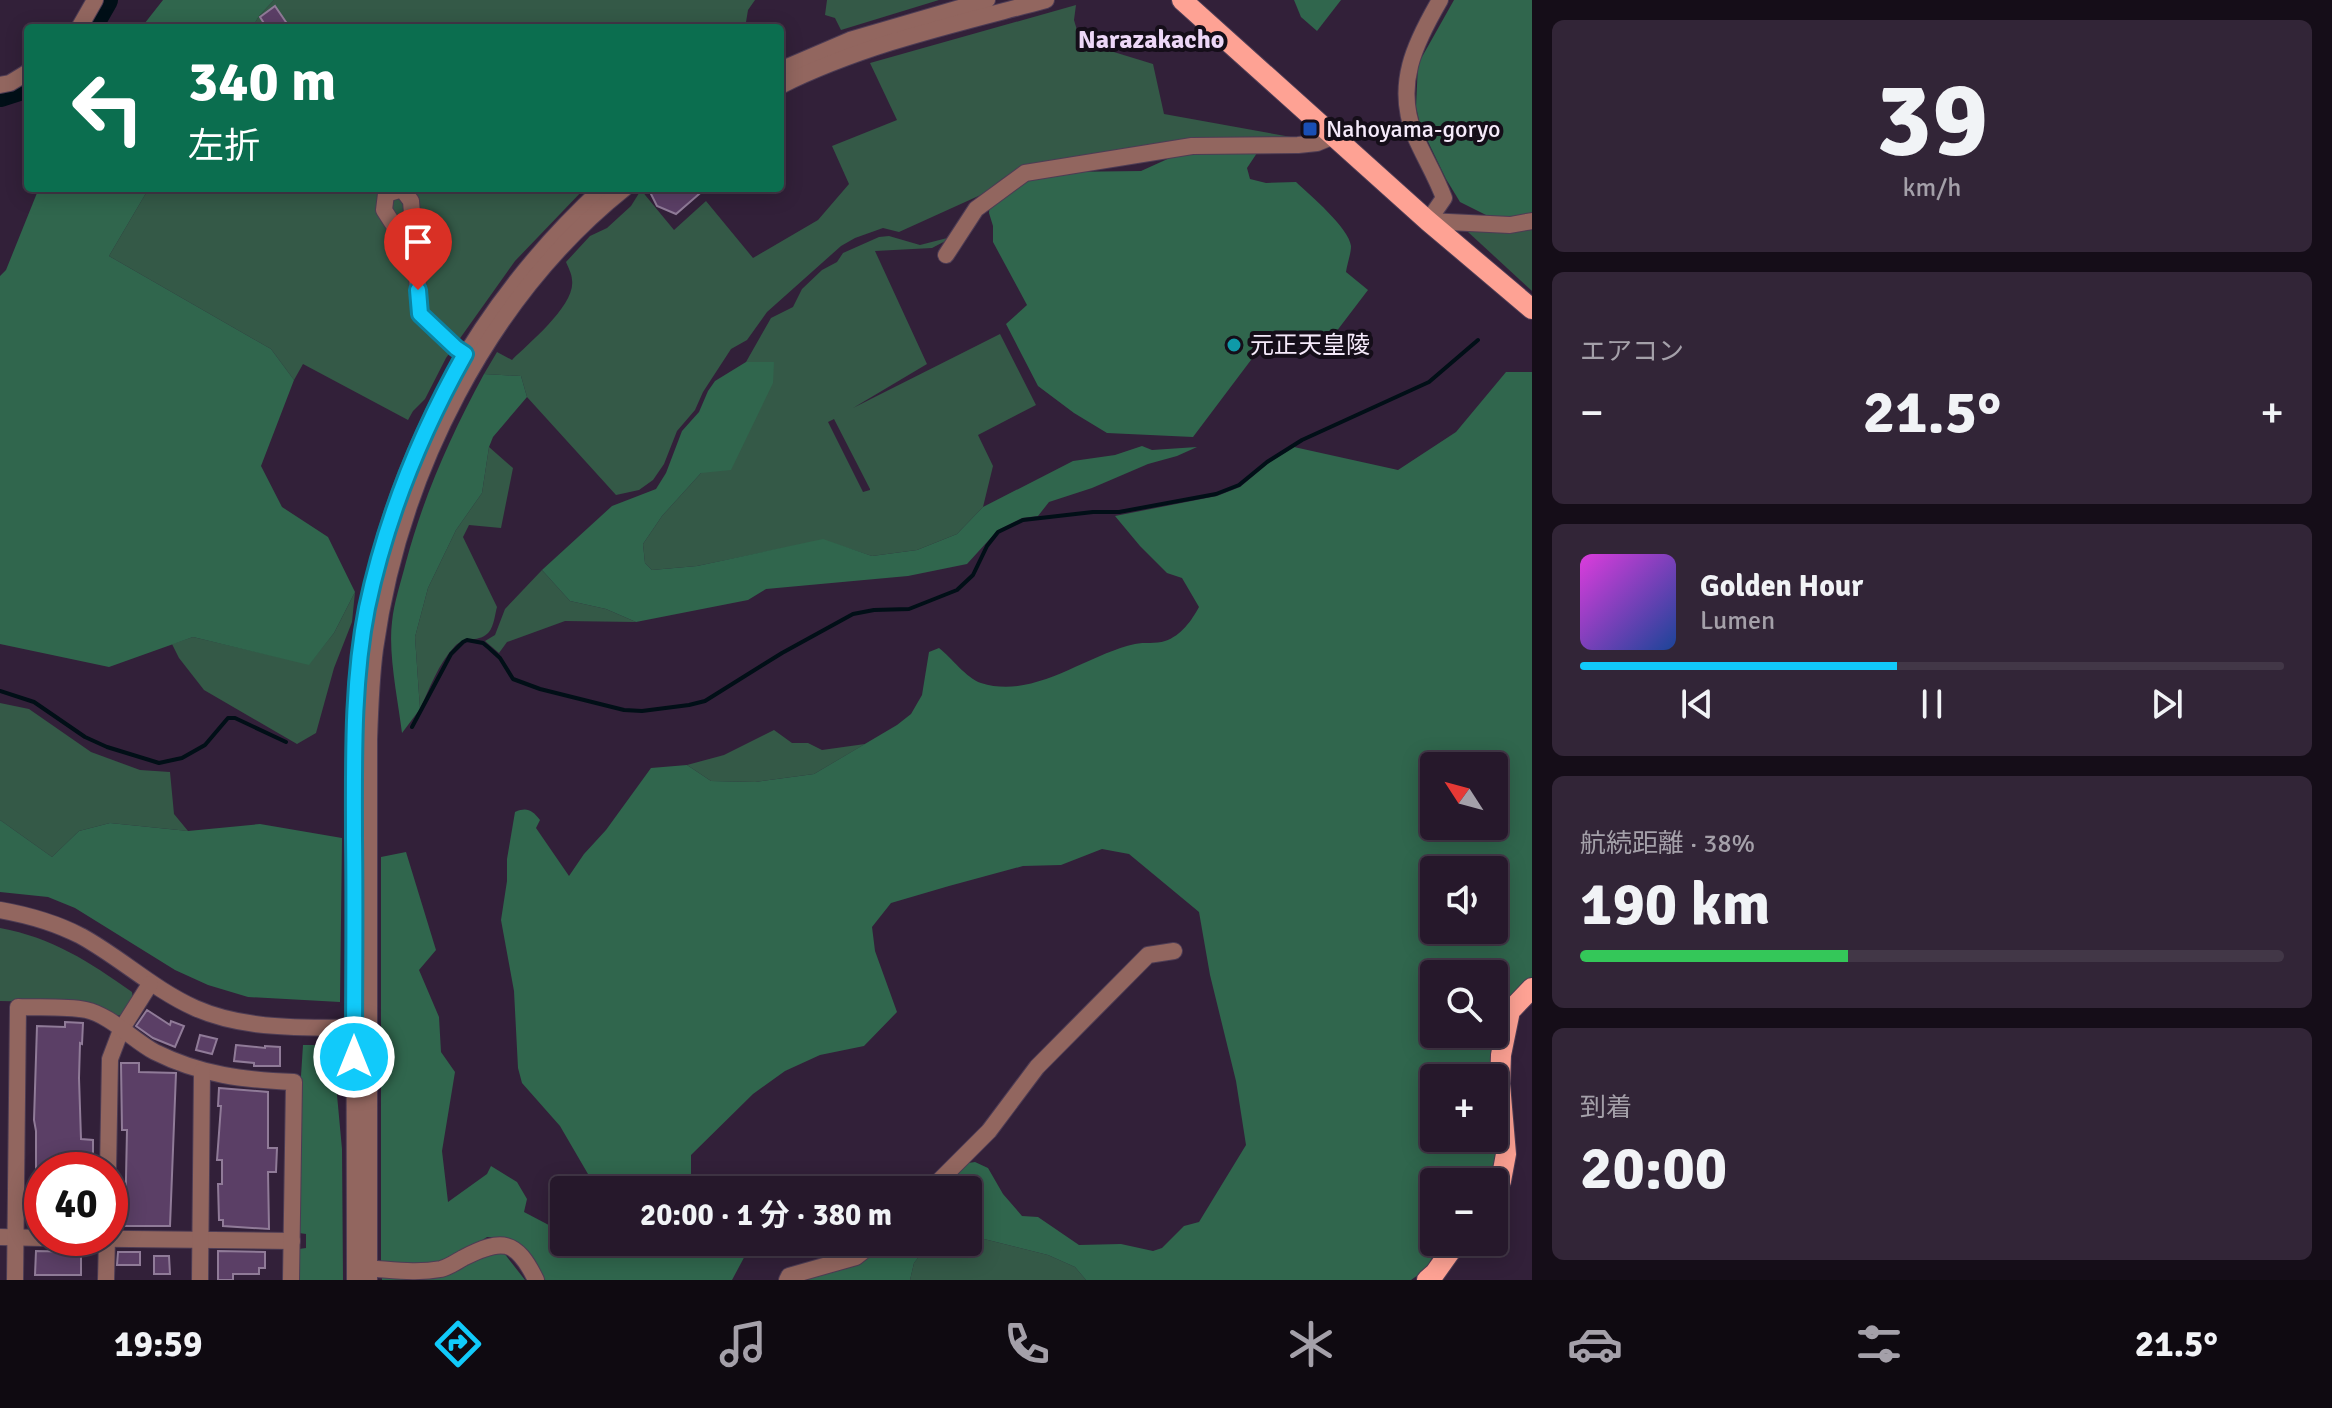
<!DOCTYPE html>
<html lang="ja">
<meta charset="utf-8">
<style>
:root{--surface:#26182b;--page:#322537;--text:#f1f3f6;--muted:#a4a0a9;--line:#423747;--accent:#11cafa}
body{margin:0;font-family:Signika,"Noto Sans JP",sans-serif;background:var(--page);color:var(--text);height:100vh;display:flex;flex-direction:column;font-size:30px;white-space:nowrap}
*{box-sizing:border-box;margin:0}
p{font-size:26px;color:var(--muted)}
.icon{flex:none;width:44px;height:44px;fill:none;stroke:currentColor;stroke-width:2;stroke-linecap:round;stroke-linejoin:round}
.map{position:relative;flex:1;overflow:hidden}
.details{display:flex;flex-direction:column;gap:20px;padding:20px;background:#150d18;width:800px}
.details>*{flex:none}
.hud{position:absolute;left:24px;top:24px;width:760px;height:168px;border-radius:8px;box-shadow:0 4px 20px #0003,0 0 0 2px var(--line);background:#0b6e4f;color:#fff;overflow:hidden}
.needle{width:52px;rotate:306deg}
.fabs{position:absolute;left:1420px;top:752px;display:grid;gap:16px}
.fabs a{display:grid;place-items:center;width:88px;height:88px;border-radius:8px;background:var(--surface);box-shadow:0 4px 20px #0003,0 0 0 2px var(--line);font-size:40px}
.speed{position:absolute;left:24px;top:1152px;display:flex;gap:16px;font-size:40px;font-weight:700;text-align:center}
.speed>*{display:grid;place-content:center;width:104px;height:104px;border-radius:50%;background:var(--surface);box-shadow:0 4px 20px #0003,0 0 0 2px var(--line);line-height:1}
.speed .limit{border:12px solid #d22;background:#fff;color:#111}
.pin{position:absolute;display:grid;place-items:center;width:68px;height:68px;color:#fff;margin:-82px -34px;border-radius:50% 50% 50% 0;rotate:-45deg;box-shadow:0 0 8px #0007}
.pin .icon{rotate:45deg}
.me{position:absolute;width:88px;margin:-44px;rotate:0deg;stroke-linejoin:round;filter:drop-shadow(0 0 6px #0008)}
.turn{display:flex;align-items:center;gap:28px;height:168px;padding:0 32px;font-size:36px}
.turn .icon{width:104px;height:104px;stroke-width:2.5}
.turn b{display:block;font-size:56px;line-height:68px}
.big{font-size:60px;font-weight:700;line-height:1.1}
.details .tile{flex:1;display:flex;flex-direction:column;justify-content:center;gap:12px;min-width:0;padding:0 28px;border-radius:12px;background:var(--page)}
.details .dial{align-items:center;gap:0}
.dial b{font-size:104px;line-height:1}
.song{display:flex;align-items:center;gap:24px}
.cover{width:96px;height:96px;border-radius:12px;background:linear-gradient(135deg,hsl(300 70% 55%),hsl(220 70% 35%))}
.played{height:8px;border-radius:4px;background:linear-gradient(90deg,var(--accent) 45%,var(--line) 45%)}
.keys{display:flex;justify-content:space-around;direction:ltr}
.heat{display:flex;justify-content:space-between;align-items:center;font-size:44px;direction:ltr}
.charge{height:12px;border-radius:6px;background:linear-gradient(90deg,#34c759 38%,var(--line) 0)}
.trip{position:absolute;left:550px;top:1176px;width:432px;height:80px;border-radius:8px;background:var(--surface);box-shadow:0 4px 20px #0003,0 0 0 2px var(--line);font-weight:700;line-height:80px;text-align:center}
.dock{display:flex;height:128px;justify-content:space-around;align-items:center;background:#0f0a11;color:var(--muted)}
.dock .icon{width:56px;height:56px}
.dock .selected{color:var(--accent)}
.dock b{font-size:36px;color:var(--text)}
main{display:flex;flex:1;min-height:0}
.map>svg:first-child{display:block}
.green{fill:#345947;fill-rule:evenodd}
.forest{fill:#30664d;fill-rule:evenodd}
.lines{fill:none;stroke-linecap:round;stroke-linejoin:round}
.stream{stroke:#010f17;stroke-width:4}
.river{stroke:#010f17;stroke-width:26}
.building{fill:#5b3f66;stroke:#907b98;stroke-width:2}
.minor-casing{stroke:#4d3c54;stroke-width:18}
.major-casing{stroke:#4d3c54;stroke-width:22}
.minor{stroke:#92665f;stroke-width:16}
.major{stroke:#fea294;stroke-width:20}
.route-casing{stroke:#0b83a2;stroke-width:20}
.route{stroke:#11cafa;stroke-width:14}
.transit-dot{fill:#1a4fb4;stroke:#150e19;stroke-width:3}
.culture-dot{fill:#0f9aa8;stroke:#150e19;stroke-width:3}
.labels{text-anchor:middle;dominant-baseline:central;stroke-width:8;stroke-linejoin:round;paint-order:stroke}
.poi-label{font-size:24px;fill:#f5eafa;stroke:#150e19;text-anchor:start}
.neighbourhood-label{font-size:26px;font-weight:bold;fill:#edd7f7;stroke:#150e19}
</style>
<main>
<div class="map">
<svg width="1532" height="1280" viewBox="0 0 1532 1280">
<rect width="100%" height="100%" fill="#322039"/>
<g class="green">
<path d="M274,0H755L748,10L745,28H252L259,16Z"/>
<path d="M827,0H939L841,30L835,18L825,15Z"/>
<path d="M1076,5L1074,20L1079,37L1104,49L1153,64L1164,114L1308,140L1160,156C1133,169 1126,162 1098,162C1080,162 1040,165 1022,169C1009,172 995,184 985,193L899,232L883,228L855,238L841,246L767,312L747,340L731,349L703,392L695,410L677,431L664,464L653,480L639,490L616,495L527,397L521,376L484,374L497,352L512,360C529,343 576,305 572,280C572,274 568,267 566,262L590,236L607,228L631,206L641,190L674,230L706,201L753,258L818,220L849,184L832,146L897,120L870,63Z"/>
<path d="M149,188H585L515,261L446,358L425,399L413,411L408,420L303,364L294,380L271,349L109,256Z"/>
<path d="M1532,228V291L1468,232L1478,229Z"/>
<path d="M889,236L920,245L955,236L932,248L875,251L927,364L853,408L1000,334L1036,405L978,435L993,466L983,507L957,534L917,550L872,556L823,540L697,566L652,570L645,563L643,544L662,516L701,473L774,362H746L771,318L793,307L802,289L822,270L837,262L843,253L879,237ZM834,419L870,489V490L863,492L828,422Z"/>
<path d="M489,447L513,468L501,528L469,525L463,537L497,607C495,614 494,626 489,632C480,643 465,636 455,646C438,664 430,688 420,709L415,637L428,588L456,530L482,493Z"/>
<path d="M542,570L570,601L606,609L636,622L565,621L507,642L499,653L485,641L495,635L505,609Z"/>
<path d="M355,592L352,622L334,668L316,733L297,744L204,690L179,658L172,644L193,637L309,664L334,633Z"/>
<path d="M0,703L29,709L91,752L140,770L170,772L174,814L188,831L110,823L79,831L52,857L0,820Z"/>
<path d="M774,730L792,743H808L822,750L865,744L814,774L755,782L711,781L687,765L724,755Z"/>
<path d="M0,928C53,938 88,961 132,992L133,999L123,1015L113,1016L85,1003L0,1001Z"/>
<path d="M968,1235L1048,1255L1075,1267L1086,1280H910L914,1263L930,1242H968Z"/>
</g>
<g class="forest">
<path d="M163,0H274L259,16L252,28H141Z"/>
<path d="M1294,0H1341L1317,31L1301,17Z"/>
<path d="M1454,0H1532V215L1510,220L1486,215L1460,202L1446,179L1420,125L1416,107L1418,64Z"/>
<path d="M1259,150L1247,168L1250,179L1266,183L1296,182C1310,195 1349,228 1351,246C1351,254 1347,264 1346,272L1368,290L1336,332L1280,335L1257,352L1193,437L1107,433L1074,413L1038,386L1006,324L1027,305L993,242V226L989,213L990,201L1011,182L1062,172L1141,171L1183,152Z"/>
<path d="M39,188H149L109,256L271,349L294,380L261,466L282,507L328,537L355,592L334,633L309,665L193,637L109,667L0,644V276L6,270Z"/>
<path d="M746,362H774L773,383L731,470L701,473L662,516L643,544L645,563L652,570L697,566L823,539L872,556L917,550L957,534L983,507L1073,461L1115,455L1142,446L1152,450L1197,447L1177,456L1148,464L1092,488L1049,502L1038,516L1022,518L998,530L967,564L908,576L766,589L748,600L636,622L606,609L570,601L542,570L612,506L656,489L666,473L682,431L699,412L708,391L715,381Z"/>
<path d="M1506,372H1532V979L1515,998L1494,1182H1434V1242H1441L1425,1270L1411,1280H1086L1075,1267L1048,1255L968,1235V1190H937L968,1163L975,1162L988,1168L1003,1194L1022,1216L1038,1217L1079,1245L1121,1244L1153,1251L1162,1248L1184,1226L1199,1222L1246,1145L1236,1081L1210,975L1199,912L1129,854L1102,849L1061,865L1023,866L949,886L891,903L872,927L875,951L897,1012L864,1046L820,1055L785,1071L753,1094L691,1155V1174L699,1190H594L588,1174L560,1126L522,1083L518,1068L514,991L501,920L507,881V859L515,812C527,807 532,810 540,820L536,828L569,876L584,854L606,830L651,768L687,765L711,781L755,782L814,774L897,725L911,714L922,695L929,652L939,648C952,658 966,678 981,683C1034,700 1085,655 1135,644C1144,642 1156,644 1165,641C1181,636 1192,620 1199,607L1182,578L1167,573L1140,546L1115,516L1217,496L1240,487L1270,462L1294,447L1398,470L1456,432ZM1434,766H1494V826H1434ZM1434,870H1494V930H1434ZM1434,974H1494V1034H1434ZM1434,1078H1494V1138H1434Z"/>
<path d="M484,374L521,376L527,397L493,437L489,447L482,493L456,530L428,588L415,637L420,709L402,733C398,700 388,654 392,622C394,602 401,582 406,562C424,495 451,435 484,374Z"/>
<path d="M0,820L52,857L79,831L110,823L188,831L260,824L342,838L340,1002L248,997L208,985L175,970L75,908L48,897L0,892Z"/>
<path d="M406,852L436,950L419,970L439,1017L441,1052L455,1072L442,1151L448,1202L487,1174L491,1166L517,1182L527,1199L524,1212L564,1233V1242H737L747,1252L732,1280H540L512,1241L504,1237H487L445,1264L388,1263L381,1261V857Z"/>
<path d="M303,1045H332L337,1049V1095L342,1149L343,1280H298L299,1249L306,1248V1234L299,1233L301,1076Z"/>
<path d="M882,1242H930L914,1263L910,1280H793Z"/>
<path d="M492,1250L504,1253L525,1280H382V1278L388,1275C443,1280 446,1280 492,1250Z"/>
</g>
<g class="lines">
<g class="stream">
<path d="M0,691L34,702L85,737L107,747L159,763L182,758L205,745L228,718H235L286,742"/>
<path d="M412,727L451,654L463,642L467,640L483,643L489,648L500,658L513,679L540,689L624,710L642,711L689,705L705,701L782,653L853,614L874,610L909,609L957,590L973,575L987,546L998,532L1023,520L1093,512H1119L1216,494L1239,485L1267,462L1302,440L1429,382L1478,340"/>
</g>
<g class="river">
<path d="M89,28L105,0"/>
<path d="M0,94L28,85"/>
</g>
</g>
<g class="building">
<path d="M275,6L290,28H267L260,17Z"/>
<path d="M648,188H706L676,214L657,206Z"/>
<path d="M147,1010L170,1025L171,1021L184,1026L175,1047L153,1038L136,1026Z"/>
<path d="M65,1022L83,1023L82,1044L80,1043L79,1078L81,1139L93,1140V1157H79V1164L53,1163L52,1170H36V1131L34,1120L37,1026L65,1027Z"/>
<path d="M200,1035L217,1039L212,1054L196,1050Z"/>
<path d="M236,1045L265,1048V1046L280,1047V1066H254V1063L234,1061Z"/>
<path d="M121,1063H139V1072L176,1073L170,1226H125L127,1130H122Z"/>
<path d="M219,1088L268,1092V1148H277L276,1172H268L269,1229L223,1226V1220H219L218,1184H222V1160H217L221,1106H218Z"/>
<path d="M36,1251L81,1252V1275H35Z"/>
<path d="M218,1251L265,1252V1268H259V1274H233V1280H218Z"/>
<path d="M118,1252H140V1265H117Z"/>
<path d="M154,1256H169L170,1274H154Z"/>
</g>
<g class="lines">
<g class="minor-casing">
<g id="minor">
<path d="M79,28L95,0"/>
<path d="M780,70L850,40L987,0"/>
<path d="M0,85L10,83L28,72"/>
<path d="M780,86C864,44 956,24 1046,0"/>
<path d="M1428,221L1444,198C1436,176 1424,157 1415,136C1394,85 1415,43 1440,0"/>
<path d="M1428,221L1510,225L1532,221"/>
<path d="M946,255L976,209L1025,173L1192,146L1298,145L1317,143L1334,136"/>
<path d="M416,266L402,238L384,210L386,194L402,189L411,201L420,314L456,348L465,354"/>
<path d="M0,910C28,915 56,923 81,936C121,958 153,989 195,1008C247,1031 307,1027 364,1028"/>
<path d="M108,1170L110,1059L121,1030L150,984"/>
<path d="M930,1190L989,1131L1037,1067L1148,955L1174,951"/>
<path d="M0,1237L42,1238"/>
<path d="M44,1238L292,1241"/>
<path d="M361,1268C388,1269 414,1274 441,1269C449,1267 456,1262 463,1258C502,1238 516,1239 536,1280"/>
<path d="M15,1280L18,1007C40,1008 65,1006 86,1010C110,1015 134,1041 155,1052C201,1075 244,1080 294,1082L291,1280"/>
<path d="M106,1280L107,1238"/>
<path d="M200,1280L202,1071"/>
<path d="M355,1280L354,749C356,702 358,656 367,610C399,446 480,301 603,188"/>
<path d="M369,1280V740C370,710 371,679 375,649C399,476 487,298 625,188"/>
<path d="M787,1280L789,1276L856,1257L875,1242"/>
</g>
</g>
<g class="major-casing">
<g id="major">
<path d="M1182,0L1428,221L1532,309"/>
<path d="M1494,1191L1501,1181L1506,1154L1500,1084L1501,1055L1510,1011L1532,988"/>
<path d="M1427,1280L1435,1273L1457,1242"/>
</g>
</g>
<use href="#minor" class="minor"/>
<use href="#major" class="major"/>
</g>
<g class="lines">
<g class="route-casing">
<path id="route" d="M354,1057C354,984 355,911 354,838C354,762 352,684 367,608C386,518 420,434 465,354L456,348L420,314L418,290"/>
</g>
<use href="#route" class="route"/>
</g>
<rect class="transit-dot" x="1302" y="121" width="16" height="16" rx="4"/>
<circle class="culture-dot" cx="1234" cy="345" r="8"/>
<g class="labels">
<g class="poi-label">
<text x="1326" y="129">Nahoyama-goryo</text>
<text x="1250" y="345">元正天皇陵</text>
</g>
<g class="neighbourhood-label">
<text x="1151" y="40">Narazakacho</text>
</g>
</g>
</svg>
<div class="fabs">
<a><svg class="needle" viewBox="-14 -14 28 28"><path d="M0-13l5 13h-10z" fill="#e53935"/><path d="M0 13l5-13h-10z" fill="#a4a0a9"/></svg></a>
<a><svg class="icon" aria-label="sound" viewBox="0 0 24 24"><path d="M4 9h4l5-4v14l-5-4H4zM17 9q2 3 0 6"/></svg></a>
<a><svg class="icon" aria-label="search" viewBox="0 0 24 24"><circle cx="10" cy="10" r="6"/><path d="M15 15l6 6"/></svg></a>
<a>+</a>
<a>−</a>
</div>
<div class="speed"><div class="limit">40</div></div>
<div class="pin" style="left:418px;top:290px;background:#d93025"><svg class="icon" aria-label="arrive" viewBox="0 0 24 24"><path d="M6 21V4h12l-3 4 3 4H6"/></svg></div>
<svg class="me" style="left:354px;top:1057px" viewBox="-20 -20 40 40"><circle r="17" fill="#11cafa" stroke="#fff" stroke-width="3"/><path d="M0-11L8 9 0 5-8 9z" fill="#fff"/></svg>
<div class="trip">20:00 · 1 分 · 380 m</div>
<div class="hud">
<div class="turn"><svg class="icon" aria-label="left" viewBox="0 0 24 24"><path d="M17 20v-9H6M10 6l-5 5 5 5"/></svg><div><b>340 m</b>左折</div></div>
</div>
</div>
<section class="details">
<div class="tile dial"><b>39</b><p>km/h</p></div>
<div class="tile"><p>エアコン</p>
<div class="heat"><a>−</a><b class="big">21.5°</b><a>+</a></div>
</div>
<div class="tile">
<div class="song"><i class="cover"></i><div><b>Golden Hour</b><p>Lumen</p></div></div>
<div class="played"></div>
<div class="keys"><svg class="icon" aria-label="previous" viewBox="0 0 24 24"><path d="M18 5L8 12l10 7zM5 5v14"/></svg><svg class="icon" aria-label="pause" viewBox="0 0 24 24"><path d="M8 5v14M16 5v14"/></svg><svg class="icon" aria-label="next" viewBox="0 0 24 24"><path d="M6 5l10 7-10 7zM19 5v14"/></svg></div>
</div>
<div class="tile"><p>航続距離 · 38%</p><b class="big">190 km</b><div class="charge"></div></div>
<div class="tile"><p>到着</p><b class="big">20:00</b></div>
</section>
</main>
<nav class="dock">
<b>19:59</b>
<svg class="icon selected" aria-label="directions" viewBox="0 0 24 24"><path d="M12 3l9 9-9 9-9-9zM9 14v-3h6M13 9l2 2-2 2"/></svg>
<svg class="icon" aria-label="music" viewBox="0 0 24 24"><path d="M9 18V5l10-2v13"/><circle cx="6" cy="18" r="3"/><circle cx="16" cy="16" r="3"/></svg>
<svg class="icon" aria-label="phone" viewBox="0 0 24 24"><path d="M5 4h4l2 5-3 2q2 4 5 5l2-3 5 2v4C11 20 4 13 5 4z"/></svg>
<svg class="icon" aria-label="climate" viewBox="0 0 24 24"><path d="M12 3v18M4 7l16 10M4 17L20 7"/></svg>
<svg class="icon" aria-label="car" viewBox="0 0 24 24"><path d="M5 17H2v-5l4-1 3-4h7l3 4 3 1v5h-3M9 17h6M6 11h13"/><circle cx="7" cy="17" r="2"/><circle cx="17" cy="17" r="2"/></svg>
<svg class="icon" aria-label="filters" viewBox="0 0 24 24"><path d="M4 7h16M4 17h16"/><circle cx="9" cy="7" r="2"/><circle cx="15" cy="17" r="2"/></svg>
<b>21.5°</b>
</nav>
